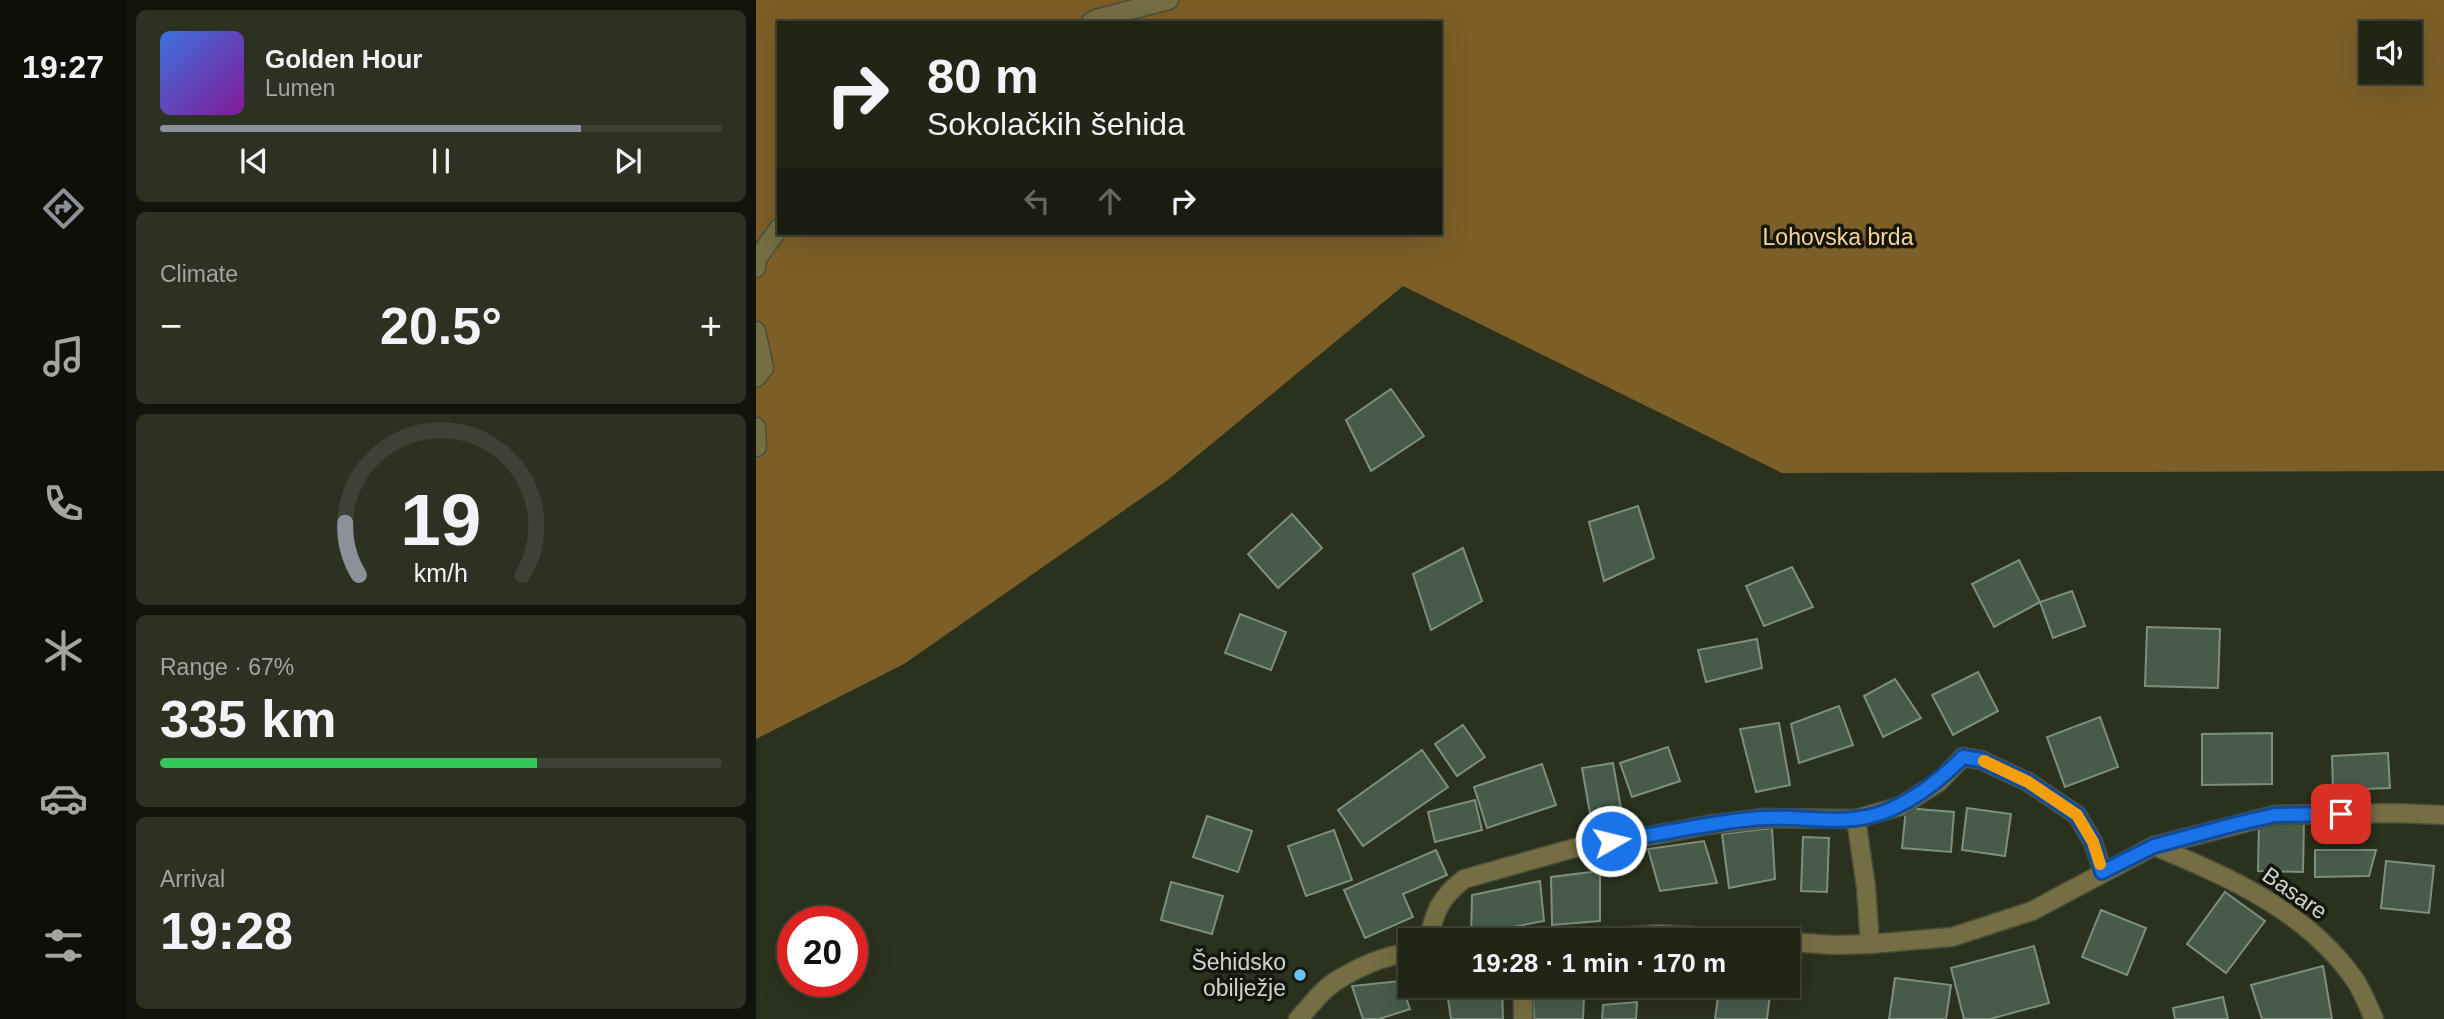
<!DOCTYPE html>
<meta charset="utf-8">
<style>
:root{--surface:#202515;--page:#2d3122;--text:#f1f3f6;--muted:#a2a5a0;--line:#3d4234;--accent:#8c9099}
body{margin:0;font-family:Arial,sans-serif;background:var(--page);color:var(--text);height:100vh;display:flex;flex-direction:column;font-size:26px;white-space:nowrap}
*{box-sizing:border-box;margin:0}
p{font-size:23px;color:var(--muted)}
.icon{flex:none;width:38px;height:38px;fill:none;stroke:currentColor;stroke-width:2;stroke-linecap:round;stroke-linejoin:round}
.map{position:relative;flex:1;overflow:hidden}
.drawer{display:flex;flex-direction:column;gap:10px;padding:10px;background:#12140c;width:630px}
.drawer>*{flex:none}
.hud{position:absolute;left:21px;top:21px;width:665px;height:214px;border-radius:0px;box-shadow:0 7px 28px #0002,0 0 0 2px var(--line);background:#202515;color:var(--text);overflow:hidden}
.fabs{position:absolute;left:1603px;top:21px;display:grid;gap:14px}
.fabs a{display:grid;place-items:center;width:63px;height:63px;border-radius:0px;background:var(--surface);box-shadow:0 7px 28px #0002,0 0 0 2px var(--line);font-size:35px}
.speed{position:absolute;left:21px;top:906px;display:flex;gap:14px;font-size:35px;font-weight:700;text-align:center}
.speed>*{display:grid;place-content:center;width:91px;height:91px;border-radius:50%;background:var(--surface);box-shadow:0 7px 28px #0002,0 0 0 2px var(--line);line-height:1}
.speed .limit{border:10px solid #d22;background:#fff;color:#111}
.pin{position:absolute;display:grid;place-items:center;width:60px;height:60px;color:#fff;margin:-30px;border-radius:14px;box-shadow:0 4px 10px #0006}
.me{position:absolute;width:77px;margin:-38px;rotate:82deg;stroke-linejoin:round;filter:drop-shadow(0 0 5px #0008)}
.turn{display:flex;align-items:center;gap:24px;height:147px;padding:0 35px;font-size:32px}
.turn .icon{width:91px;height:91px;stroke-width:2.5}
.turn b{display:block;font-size:49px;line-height:60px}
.lanes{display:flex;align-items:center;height:66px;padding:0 35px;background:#0003;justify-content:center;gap:35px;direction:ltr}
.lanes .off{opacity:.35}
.big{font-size:52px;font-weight:700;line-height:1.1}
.drawer .card{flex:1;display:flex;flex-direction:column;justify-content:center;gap:10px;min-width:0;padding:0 24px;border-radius:10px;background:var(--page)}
.drawer .dial{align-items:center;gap:0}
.dial svg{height:182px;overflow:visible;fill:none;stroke:var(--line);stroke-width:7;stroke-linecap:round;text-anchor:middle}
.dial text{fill:var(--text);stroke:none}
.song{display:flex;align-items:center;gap:21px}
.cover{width:84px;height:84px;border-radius:10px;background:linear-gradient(135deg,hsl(220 70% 55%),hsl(290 70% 35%))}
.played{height:7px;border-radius:4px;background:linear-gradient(90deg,var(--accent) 75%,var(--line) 75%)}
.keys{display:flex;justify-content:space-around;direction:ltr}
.heat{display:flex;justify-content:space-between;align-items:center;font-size:38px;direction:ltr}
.charge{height:10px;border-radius:5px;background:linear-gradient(90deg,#34c759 67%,var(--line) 0)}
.trip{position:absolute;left:642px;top:928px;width:402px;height:70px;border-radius:0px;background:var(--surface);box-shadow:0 7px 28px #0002,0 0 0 2px var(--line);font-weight:700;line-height:70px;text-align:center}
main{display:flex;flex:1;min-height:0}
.menu{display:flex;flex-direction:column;width:126px;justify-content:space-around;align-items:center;background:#0d0f08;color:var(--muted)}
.menu .icon{width:49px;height:49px}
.menu .current{color:var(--accent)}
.menu b{font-size:32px;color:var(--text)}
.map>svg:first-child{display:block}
.forest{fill:#7d5e27;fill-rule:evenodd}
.building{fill:#485b49;stroke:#7c907d;stroke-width:2}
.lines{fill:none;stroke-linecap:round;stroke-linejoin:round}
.minor-casing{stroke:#484e3b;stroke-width:21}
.minor{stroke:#756e42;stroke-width:18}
.route-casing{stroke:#114b97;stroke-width:18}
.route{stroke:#1a73e8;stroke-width:12}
.slow{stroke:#f59e0b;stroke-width:12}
.poi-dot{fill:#6dc2f3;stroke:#14170e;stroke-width:2.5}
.labels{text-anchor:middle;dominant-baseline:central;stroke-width:7;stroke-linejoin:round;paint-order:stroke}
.park-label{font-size:23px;fill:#f9d395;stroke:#14170e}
.street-label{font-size:23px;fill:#cfd4c7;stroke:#14170e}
.poi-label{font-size:23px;fill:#cfd4c7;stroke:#14170e;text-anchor:end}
</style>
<main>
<nav class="menu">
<b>19:27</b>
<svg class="icon current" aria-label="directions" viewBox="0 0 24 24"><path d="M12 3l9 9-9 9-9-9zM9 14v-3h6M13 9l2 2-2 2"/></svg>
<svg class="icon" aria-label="music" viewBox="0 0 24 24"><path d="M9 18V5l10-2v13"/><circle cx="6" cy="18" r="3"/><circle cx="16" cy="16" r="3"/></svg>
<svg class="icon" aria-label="phone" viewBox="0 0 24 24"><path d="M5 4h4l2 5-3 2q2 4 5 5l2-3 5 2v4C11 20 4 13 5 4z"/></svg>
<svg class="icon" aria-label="climate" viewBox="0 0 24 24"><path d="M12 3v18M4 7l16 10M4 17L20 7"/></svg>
<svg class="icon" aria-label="car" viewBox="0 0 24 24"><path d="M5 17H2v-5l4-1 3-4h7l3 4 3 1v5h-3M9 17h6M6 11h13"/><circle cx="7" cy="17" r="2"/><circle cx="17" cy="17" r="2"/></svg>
<svg class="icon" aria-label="filters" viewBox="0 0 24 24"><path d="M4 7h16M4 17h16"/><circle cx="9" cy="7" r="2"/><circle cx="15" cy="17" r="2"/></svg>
</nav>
<section class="drawer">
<div class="card">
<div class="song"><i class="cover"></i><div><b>Golden Hour</b><p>Lumen</p></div></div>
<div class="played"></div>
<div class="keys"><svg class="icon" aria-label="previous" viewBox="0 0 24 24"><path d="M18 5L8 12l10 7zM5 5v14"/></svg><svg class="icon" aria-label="pause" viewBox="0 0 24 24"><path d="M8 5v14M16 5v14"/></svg><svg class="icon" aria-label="next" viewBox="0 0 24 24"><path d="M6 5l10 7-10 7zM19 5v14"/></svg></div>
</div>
<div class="card"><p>Climate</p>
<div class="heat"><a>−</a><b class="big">20.5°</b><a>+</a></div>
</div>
<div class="card dial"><svg viewBox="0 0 100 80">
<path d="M14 69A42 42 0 1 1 86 69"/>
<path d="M14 69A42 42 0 0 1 8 46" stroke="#8c9099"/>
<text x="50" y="56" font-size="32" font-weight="700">19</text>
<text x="50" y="72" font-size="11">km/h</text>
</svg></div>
<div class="card"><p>Range · 67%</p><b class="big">335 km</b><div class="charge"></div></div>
<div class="card"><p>Arrival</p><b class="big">19:28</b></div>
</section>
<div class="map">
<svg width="1688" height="1019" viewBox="0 0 1688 1019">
<rect width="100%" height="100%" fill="#2a311c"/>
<path class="forest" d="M0,0H1688V471L1026,473L647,286L413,479L148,664L0,739ZM23,23H684V233H23ZM1615,33H1654V72H1615Z"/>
<g class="building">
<path d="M635,389L668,436L615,471L590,420Z"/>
<path d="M882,506L898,558L848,581L833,522Z"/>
<path d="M536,514L566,548L522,588L492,554Z"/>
<path d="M707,548L726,601L675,630L657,574Z"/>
<path d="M1263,560L1284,602L1238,627L1216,584Z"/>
<path d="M1036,567L1057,607L1008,626L990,586Z"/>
<path d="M1316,591L1329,626L1297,638L1284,602Z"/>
<path d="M484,614L530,632L515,670L469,653Z"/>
<path d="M1391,627L1464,629L1462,688L1389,686Z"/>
<path d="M1001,639L1006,668L950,682L942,650Z"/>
<path d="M1222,672L1242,711L1197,735L1176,695Z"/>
<path d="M1139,679L1165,718L1127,737L1108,696Z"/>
<path d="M1083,706L1097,745L1043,763L1035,724Z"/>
<path d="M1344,717L1362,767L1309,787L1291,737Z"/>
<path d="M1023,723L1034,785L1000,792L984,729Z"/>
<path d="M707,725L729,757L701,776L679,744Z"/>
<path d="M1516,733V784L1446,785V734Z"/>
<path d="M912,747L924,781L876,797L864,763Z"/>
<path d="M666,750L692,787L607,846L582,810Z"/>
<path d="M1632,753L1634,788L1577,790L1576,756Z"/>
<path d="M857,763L866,814L835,819L826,768Z"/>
<path d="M786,764L800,805L731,828L718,787Z"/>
<path d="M719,800L726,830L679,842L672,812Z"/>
<path d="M1150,808L1198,812L1195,852L1146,848Z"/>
<path d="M1211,808L1255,814L1249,856L1206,850Z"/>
<path d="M451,816L496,831L482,872L437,857Z"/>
<path d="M1503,819L1548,820L1547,872L1502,871Z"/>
<path d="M1016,828L1019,879L973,888L966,834Z"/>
<path d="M578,830L596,880L550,896L532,846Z"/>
<path d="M1047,837L1073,838L1071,892L1045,891Z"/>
<path d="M948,841L961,883L904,891L892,849Z"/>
<path d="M680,850L691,875L647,894L657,917L609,938L588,890Z"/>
<path d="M1559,850H1620L1613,876L1559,877Z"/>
<path d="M1630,861L1678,866L1673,913L1625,908Z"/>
<path d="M844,871V921L796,925L795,877Z"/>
<path d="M784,881L788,921L715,935L716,895Z"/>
<path d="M415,882L467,896L456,934L405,920Z"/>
<path d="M1469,892L1509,921L1470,973L1431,944Z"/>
<path d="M1345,910L1390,928L1371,975L1326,957Z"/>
<path d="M96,942L109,958L96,969Z"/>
<path d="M1278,946L1293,1003L1234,1019H1208L1195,968Z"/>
<path d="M1567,966L1576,1019H1506L1495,985Z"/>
<path d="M1139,978L1195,985L1190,1019H1133Z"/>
<path d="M644,981L654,1009L623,1019H607L596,986Z"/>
<path d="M690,985H746L747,1019H695Z"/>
<path d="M963,989L1014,995L1011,1019H959Z"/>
<path d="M828,997L827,1019H778L777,999Z"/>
<path d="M1467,997L1472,1019H1419L1417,1008Z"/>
<path d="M881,1002L880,1019H846L847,1005Z"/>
</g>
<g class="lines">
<g class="minor-casing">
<g id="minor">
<path d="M334,23L340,19L413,0"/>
<path d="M0,268L1,259L23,228"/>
<path d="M0,331L8,368L0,378"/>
<path d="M0,427L1,447"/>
<path d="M1100,819L1110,887L1114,944"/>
<path d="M1398,846C1473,877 1551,911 1599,980C1607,992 1612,1006 1618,1019"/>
<path d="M673,940C678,911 685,897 708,879L833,844L877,839L952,825L1009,818L1100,819L1145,806L1183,782L1207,757L1225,760L1272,782L1321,815L1337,842L1347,872"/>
<path d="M829,940L902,934L1003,940"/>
<path d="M1032,942L1079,945L1114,944L1196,937L1276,911L1398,846L1519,815L1641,813L1688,815"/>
<path d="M767,985V1019"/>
<path d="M542,1019C553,1008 564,992 577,983C598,969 630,954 654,953"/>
</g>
</g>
<use href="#minor" class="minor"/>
</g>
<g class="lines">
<g class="route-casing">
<path id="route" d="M855,841C906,835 956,821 1008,818C1038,816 1069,822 1098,819C1141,815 1178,786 1207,757L1225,760L1272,782L1321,815L1337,842L1346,872L1398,846L1480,824L1519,815L1585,814"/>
</g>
<use href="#route" class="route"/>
<path class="slow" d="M1228,761L1272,782L1321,815L1337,842L1344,864"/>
</g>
<circle class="poi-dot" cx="544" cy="975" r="7"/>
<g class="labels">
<g class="park-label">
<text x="1082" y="237">Lohovska brda</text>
</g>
<g class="street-label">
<text transform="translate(1539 893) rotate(35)">Basare</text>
</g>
<g class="poi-label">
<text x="530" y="962">Šehidsko<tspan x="530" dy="26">obilježje</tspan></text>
</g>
</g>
</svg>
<div class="fabs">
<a><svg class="icon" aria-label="sound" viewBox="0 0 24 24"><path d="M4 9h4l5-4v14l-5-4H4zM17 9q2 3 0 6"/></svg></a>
</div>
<div class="speed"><div class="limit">20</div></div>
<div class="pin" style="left:1585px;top:814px;background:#d93025"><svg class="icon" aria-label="arrive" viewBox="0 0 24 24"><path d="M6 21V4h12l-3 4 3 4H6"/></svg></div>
<svg class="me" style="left:855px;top:841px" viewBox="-20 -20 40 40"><circle r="17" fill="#1a73e8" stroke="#fff" stroke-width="3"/><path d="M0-11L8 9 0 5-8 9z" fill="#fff"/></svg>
<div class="trip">19:28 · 1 min · 170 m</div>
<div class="hud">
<div class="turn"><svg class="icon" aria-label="right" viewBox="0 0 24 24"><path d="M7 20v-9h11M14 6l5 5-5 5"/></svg><div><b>80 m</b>Sokolačkih šehida</div></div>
<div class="lanes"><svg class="icon off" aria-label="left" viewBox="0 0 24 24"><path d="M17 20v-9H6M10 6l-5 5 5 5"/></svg><svg class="icon off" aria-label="ahead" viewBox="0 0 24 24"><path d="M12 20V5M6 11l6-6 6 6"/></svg><svg class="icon" aria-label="right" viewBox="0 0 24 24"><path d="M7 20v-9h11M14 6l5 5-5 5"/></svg></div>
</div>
</div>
</main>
